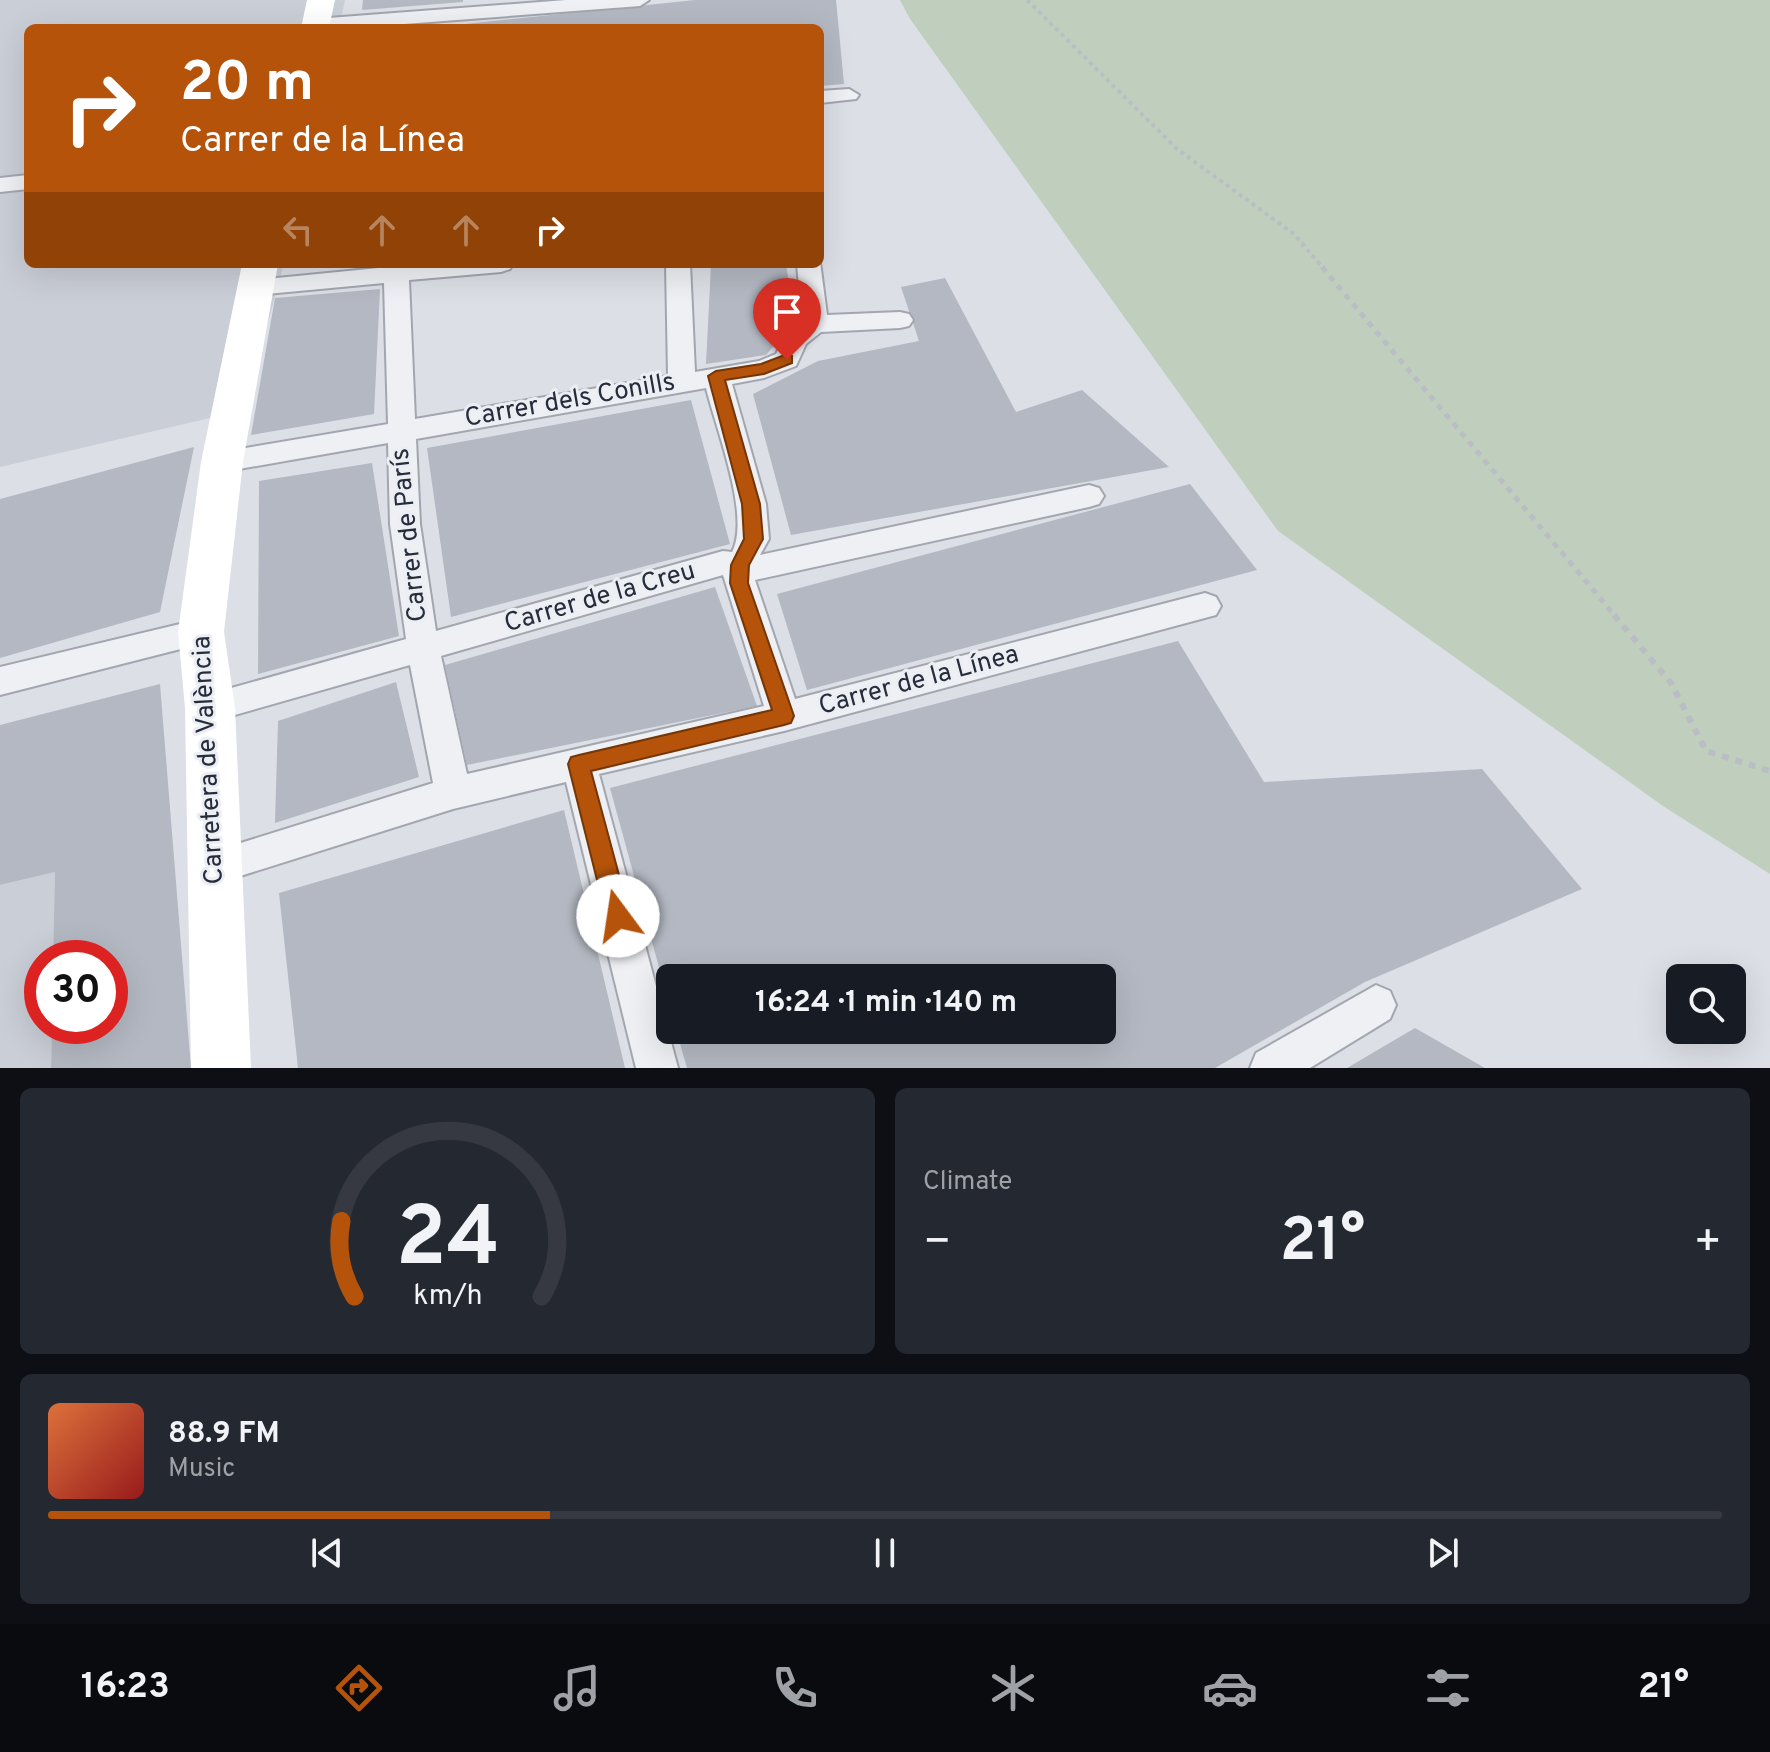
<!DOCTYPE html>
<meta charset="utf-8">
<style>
:root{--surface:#171b24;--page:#242831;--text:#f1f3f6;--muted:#9ea1a6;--line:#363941;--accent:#b45309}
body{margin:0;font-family:Overpass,sans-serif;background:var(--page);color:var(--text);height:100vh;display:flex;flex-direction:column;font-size:30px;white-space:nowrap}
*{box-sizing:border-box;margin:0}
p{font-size:26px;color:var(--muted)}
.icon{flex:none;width:44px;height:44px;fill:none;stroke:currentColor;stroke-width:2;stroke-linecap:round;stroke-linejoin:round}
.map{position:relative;height:1068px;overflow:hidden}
.details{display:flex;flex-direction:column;gap:20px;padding:20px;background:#0d0f14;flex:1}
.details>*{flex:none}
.guide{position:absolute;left:24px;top:24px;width:800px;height:244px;border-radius:12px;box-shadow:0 8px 32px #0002;background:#b45309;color:#fff;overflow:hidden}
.controls{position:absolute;left:1666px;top:964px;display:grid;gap:16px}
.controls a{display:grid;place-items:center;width:80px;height:80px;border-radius:12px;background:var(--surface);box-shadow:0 8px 32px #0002;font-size:40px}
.speed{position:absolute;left:24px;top:940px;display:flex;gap:16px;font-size:40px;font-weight:700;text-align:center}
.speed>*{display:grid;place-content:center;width:104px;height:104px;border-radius:50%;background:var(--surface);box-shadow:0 8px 32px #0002;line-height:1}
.speed .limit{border:12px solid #d22;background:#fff;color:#111}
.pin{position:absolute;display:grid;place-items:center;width:68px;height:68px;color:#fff;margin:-82px -34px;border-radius:50% 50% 50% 0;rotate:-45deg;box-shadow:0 0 8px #0007}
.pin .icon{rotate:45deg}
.me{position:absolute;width:88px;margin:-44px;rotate:346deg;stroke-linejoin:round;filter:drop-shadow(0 0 6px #0008)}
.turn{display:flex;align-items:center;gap:28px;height:168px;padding:0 24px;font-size:36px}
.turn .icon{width:104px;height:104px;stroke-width:2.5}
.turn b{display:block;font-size:56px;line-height:68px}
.lanes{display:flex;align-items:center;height:76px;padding:0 24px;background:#0003;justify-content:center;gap:40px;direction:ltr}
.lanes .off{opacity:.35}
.big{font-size:60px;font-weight:700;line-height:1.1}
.details .tile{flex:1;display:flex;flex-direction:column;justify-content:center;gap:12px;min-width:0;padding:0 28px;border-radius:12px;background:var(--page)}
.details .dial{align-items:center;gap:0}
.dial svg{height:208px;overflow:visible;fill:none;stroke:var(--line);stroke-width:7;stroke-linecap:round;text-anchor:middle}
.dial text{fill:var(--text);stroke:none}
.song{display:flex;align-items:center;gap:24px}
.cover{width:96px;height:96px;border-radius:12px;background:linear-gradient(135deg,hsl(20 70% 55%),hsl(0 70% 35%))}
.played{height:8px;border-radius:4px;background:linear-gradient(90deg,var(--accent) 30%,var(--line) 30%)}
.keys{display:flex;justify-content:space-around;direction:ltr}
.heat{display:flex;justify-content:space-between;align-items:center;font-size:44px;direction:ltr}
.details .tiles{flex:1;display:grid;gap:20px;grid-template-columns:1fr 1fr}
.tile:last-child{grid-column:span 2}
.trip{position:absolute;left:656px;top:964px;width:460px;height:80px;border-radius:12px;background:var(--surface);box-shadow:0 8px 32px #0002;font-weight:700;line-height:80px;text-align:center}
.menu{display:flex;height:128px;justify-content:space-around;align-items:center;background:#090b0e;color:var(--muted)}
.menu .icon{width:56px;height:56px}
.menu .active{color:var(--accent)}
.menu b{font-size:36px;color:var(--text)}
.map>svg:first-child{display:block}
.built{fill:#caced7}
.green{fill:#c0cfbd}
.building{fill:#b3b8c2}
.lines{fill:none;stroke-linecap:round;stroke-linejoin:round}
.street-casing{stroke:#a2a6af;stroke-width:4}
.path-far2{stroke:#babdc4;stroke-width:4;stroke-dasharray:4 4;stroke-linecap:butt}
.path-far1{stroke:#babdc4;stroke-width:5;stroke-dasharray:6 6;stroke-linecap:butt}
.path{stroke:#babdc4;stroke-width:6;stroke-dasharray:7 7;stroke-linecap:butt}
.street{fill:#eef0f4;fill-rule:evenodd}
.secondary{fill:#fff;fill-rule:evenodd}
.route{fill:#b45309;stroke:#753606;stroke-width:2}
.labels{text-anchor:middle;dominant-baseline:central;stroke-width:6;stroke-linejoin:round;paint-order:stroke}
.street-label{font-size:26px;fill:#262c3b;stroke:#ebeef3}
</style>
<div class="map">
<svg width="1770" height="1068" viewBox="0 0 1770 1068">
<rect width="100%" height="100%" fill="#dcdfe5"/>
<g class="built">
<path d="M0,0H345L339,28H28V264H284L244,410L0,467Z"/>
<path d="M55,872L53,958H42V1026H52L51,1068H0V885Z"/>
</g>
<path class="green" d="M900,0H1770V874L1663,806L1278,531L910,19Z"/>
<g class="building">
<path d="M363,0H463V2L362,10Z"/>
<path d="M695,0H836L844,84L820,86V28H427Z"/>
<path d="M786,264L795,321L766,355L706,364L711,265Z"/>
<path d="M945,278L1016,412L1082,390L1169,467L791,535L753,394L818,361L919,341L901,287Z"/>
<path d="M380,289L374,414L251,435L275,298Z"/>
<path d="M691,400L730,544L451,617L427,448Z"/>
<path d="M194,447L160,612L0,658V499Z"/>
<path d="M372,463L399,636L258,674L259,481Z"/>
<path d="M1190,484L1257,570L807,690L777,594Z"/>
<path d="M715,587L757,706L467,765L445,665Z"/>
<path d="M1178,641L1264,782L1482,769L1582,889L1365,982L1215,1068H687L676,1030H1102V978H670L669,1004L610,788Z"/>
<path d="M396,682L419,777L275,823L278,721Z"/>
<path d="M160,684L191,1068H51L52,1026H110V958H53L55,872L0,885V725Z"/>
<path d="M564,810L625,1068H298L279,893Z"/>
<path d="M1415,1028L1485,1068H1347Z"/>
</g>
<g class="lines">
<g class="street-casing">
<g id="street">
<path d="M566,0H649L640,6L351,28H307L305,25L315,19Z"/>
<path d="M849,89L859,95L856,99L820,103V91Z"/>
<path d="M28,175V189L0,192V178Z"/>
<path d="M820,262L827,315L900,312L909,314L913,320L909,326L900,328L821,332L806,344L796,366L764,378L732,384L766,504L769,539L760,555L1089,485L1099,488L1104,496L1099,504L1089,507L755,580L795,699L1205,593L1216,597L1221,606L1216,615L784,731L599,774L678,1068H636L566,782L453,809L215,884L202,879L197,867L202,855L433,783L410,665L210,722L198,718L193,708L198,698L210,694L406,639L390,524L388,443L222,472L212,469L208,462L212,455L222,452L388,424L384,283L256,295L247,293L244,287L247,281L419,264H513L510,269L501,272L409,280L415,419L668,376L666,264H690L695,372L759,361L776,354L786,334L802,321L797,264ZM706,388C716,429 751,516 732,552L723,551L436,631L420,524L416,439ZM723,575L764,706L467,774L441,656Z"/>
<path d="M201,619L212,623L217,632L212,641L0,695V667Z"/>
<path d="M1376,985L1390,991L1396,1005L1390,1019L1310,1068H1250L1256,1053Z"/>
</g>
</g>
<path class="path-far2" d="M1027,0L1177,149L1294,234L1324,269"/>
<path class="path-far1" d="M1322,267L1616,617"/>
<path class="path" d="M1614,615L1671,683L1706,751L1770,771"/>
<use href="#street" class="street"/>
<g class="secondary">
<path d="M307,0H335L329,28H301Z"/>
<path d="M242,264H278L243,462L224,632L235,708L251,1068H191L185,708L178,632L201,462Z"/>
</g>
</g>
<path class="route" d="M787,354L792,356V363L764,374L725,380L760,504L763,539L749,565L748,583L794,716L791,723L784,725L591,771L630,916L626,924L618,927L610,924L606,916L568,764L571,757L579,755L772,710L730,583L731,565L744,539L742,504L708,376L716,371L761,364Z"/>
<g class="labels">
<g class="street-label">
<text transform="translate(570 401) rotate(-10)">Carrer dels Conills</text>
<text transform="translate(410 535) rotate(-96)">Carrer de París</text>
<text transform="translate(600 598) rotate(-16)">Carrer de la Creu</text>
<text transform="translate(919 681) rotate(-15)">Carrer de la Línea</text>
<text transform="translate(209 760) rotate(-93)">Carretera de València</text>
</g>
</g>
</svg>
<div class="controls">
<a><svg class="icon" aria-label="search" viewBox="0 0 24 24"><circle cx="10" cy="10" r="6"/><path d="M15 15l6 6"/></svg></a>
</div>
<div class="speed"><div class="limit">30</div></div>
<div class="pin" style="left:787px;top:360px;background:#d93025"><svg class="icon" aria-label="arrive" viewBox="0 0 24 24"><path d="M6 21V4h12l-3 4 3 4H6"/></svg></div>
<svg class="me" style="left:618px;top:916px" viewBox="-20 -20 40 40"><circle r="19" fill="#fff"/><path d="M0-13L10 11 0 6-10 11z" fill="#b45309"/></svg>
<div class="trip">16:24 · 1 min · 140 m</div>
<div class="guide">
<div class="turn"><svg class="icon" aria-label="right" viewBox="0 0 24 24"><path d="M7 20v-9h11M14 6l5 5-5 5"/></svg><div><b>20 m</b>Carrer de la Línea</div></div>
<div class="lanes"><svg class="icon off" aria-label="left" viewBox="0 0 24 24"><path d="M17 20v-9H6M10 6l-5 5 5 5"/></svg><svg class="icon off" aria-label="ahead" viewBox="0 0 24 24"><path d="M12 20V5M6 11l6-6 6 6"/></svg><svg class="icon off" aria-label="ahead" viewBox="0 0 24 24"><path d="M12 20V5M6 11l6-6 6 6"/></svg><svg class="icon" aria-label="right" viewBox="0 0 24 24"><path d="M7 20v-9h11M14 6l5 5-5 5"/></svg></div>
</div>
</div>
<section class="details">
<div class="tiles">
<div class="tile dial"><svg viewBox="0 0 100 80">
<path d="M14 69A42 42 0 1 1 86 69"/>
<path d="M14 69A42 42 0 0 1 9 40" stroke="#b45309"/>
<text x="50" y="56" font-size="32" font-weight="700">24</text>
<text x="50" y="72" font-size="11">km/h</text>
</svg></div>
<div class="tile"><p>Climate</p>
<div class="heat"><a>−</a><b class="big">21°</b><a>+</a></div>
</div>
<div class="tile">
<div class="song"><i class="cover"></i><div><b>88.9 FM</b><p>Music</p></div></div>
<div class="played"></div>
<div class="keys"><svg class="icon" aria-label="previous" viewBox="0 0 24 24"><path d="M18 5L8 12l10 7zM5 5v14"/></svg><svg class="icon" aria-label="pause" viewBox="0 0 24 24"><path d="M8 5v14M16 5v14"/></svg><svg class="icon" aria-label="next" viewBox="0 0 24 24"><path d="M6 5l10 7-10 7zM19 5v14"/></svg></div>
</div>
</div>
</section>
<nav class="menu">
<b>16:23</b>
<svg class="icon active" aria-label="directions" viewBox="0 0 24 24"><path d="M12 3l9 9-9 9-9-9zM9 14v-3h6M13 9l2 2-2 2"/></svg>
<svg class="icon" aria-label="music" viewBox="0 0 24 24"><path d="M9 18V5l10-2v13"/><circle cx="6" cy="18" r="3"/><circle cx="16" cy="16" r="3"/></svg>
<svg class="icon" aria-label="phone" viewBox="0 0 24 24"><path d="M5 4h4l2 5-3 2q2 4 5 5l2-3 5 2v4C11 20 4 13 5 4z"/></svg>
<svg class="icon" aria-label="climate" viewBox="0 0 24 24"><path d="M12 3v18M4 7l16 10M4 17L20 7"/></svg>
<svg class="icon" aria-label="car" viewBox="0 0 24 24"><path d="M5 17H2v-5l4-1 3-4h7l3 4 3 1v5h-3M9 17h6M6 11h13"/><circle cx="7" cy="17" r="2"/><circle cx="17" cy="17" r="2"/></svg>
<svg class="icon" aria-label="filters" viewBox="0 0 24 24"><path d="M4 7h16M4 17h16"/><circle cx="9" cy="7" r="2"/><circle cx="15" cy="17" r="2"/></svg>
<b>21°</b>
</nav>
